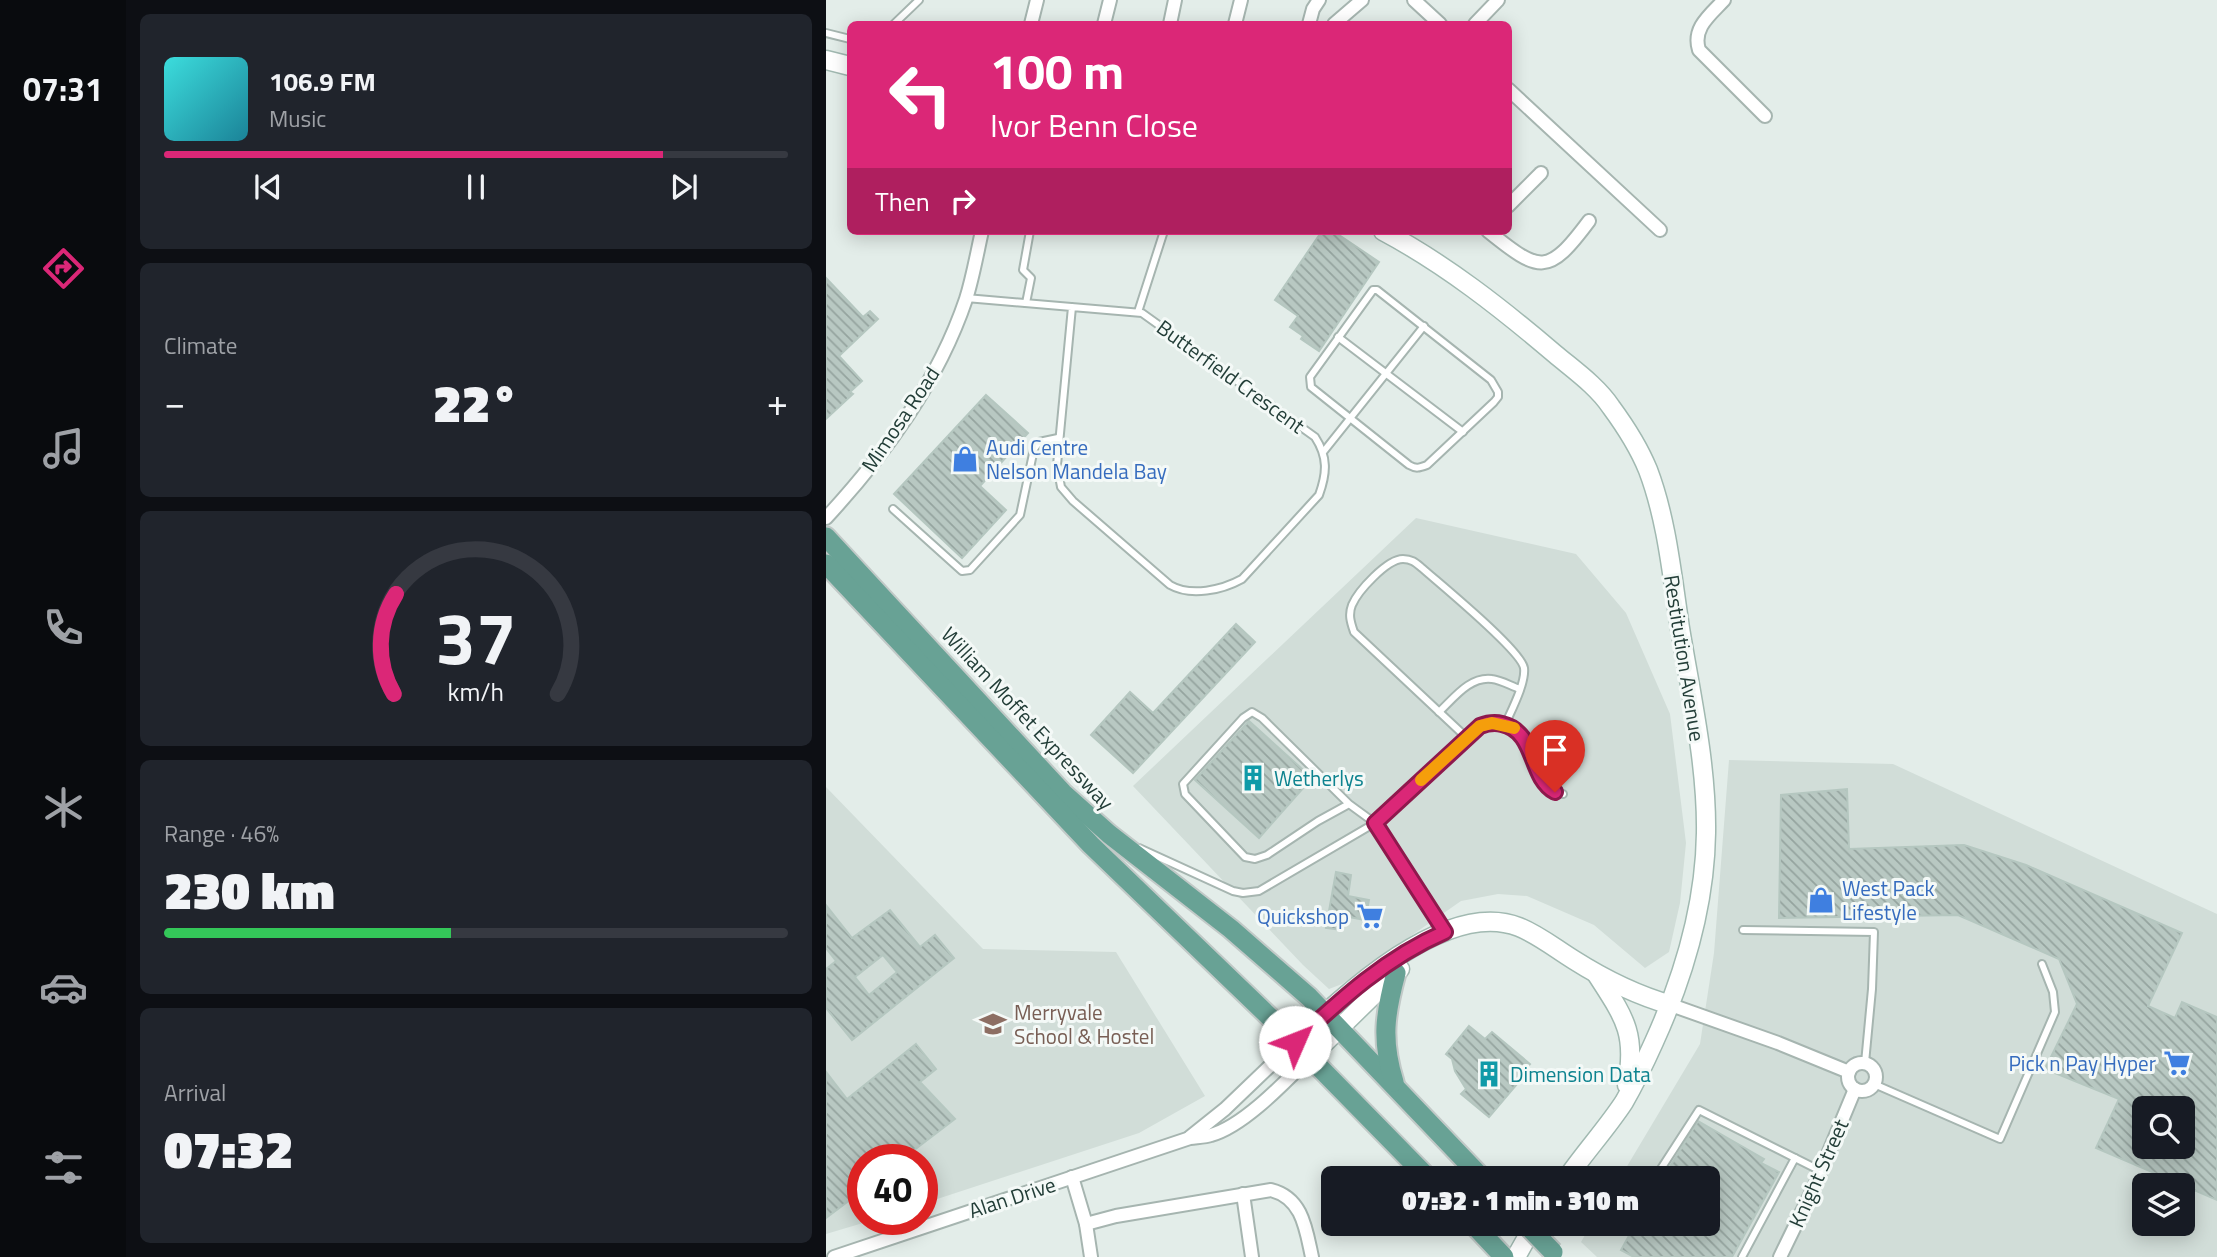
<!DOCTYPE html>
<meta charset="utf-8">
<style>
:root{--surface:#171b24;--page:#20242c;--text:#f1f3f6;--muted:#9ea1a6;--line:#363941;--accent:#db2777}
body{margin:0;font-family:"Titillium Web",sans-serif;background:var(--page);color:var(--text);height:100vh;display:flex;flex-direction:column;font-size:26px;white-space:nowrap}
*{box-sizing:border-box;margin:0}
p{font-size:23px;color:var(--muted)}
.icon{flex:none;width:38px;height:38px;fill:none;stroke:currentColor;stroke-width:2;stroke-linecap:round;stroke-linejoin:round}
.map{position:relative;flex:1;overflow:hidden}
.panel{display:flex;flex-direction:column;gap:14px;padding:14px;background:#0d0f14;width:700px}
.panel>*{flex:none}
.guide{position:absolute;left:21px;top:21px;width:665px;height:214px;border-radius:10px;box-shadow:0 4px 18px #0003;background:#db2777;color:#fff;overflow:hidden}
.buttons{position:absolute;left:1306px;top:1096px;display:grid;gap:14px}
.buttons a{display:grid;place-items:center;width:63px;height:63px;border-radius:10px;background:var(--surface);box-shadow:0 4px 18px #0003;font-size:35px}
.speed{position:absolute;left:21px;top:1144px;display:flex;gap:14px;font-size:35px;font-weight:700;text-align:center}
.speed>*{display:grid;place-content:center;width:91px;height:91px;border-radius:50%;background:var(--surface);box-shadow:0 4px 18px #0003;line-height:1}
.speed .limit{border:10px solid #d22;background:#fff;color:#111}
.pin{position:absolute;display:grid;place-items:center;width:60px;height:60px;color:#fff;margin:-72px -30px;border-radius:50% 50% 50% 0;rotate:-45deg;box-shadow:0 0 7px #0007}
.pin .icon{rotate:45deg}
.me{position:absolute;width:77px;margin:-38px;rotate:46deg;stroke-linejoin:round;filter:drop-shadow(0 0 5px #0008)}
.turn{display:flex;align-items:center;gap:24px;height:147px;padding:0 28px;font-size:32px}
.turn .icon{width:91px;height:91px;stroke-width:2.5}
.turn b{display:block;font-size:49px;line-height:60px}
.then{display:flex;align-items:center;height:66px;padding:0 28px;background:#0003;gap:14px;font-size:26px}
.big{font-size:52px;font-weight:800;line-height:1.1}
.panel .widget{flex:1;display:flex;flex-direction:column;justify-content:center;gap:10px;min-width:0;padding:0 24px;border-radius:10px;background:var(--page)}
.panel .dial{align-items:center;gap:0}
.dial svg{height:182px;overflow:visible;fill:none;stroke:var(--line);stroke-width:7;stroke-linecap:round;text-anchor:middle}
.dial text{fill:var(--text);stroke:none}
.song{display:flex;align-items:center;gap:21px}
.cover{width:84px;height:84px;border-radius:10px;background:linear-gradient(135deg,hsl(180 70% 55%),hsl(190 70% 35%))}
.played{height:7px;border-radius:4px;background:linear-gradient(90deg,var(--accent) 80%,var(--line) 80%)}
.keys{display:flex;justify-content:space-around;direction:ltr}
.heat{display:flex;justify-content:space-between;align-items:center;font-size:38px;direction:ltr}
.charge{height:10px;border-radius:5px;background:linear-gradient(90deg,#34c759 46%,var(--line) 0)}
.trip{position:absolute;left:495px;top:1166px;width:399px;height:70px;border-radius:10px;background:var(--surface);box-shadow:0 4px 18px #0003;font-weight:800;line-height:70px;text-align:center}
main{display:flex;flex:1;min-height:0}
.dock{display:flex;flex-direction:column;width:126px;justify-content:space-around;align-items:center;background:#090b0e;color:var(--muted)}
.dock .icon{width:49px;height:49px}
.dock .active{color:var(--accent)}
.dock b{font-size:32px;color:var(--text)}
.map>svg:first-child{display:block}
.built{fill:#d1ddd8;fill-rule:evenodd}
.building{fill:url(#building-back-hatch);stroke:#b5c7c0;stroke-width:2;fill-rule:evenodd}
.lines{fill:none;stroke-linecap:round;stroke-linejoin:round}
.lane-casing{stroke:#a6b5b0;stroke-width:10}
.street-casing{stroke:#a6b5b0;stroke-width:16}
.secondary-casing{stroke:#a1b9b1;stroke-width:21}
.primary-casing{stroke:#c1c9c7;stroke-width:23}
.lane{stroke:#fff;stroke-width:6}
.street{stroke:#fff;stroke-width:12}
.secondary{stroke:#fff;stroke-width:18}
.primary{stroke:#68a295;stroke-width:19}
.primary-bridge-casing{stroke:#c1c9c7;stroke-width:23;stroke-linecap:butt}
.primary-bridge{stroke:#68a295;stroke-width:19}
.route-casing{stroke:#8e194d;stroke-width:18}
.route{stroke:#db2777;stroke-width:12}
.slow{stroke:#f59e0b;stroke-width:12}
.labels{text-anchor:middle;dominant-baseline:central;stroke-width:6;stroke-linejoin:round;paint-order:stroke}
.street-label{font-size:21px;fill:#233e38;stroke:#f4f9f7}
.shop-label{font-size:21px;fill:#366cbe;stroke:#f4f9f7;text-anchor:start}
.culture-label{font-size:21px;fill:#0d838f;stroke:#f4f9f7;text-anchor:start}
.education-label{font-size:21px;fill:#785e54;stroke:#f4f9f7;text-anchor:start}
</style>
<main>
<nav class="dock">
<b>07:31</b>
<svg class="icon active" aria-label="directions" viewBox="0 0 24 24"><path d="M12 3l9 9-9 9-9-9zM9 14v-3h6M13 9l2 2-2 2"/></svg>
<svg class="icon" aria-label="music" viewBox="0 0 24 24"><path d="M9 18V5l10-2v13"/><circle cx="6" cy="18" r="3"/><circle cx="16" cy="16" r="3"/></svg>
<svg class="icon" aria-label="phone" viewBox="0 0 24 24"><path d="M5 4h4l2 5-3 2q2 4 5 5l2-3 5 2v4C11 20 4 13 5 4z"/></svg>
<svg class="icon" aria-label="climate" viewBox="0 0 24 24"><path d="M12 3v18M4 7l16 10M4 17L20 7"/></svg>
<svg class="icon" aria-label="car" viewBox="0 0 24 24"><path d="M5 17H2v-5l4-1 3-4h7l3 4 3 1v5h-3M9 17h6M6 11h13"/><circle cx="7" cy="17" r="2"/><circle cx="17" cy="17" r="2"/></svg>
<svg class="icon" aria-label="filters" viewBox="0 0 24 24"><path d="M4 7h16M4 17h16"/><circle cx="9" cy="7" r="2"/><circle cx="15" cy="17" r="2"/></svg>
</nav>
<section class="panel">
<div class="widget">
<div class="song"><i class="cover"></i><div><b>106.9 FM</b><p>Music</p></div></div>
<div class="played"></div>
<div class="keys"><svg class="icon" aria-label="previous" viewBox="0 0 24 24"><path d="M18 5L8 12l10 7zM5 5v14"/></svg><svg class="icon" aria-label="pause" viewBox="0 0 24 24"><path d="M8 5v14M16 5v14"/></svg><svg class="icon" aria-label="next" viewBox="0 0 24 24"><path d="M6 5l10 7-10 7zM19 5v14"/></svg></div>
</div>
<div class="widget"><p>Climate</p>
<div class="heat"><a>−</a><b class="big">22°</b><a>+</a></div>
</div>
<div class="widget dial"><svg viewBox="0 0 100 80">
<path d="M14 69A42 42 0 1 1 86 69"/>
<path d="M14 69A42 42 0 0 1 15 25" stroke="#db2777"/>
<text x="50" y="56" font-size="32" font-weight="700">37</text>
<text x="50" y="72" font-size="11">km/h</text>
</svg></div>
<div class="widget"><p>Range · 46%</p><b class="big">230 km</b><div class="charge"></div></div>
<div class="widget"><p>Arrival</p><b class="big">07:32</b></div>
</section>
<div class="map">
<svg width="1391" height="1257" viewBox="0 0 1391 1257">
<defs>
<pattern id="building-back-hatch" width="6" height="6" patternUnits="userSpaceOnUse" patternTransform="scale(1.75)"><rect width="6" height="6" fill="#b8c8c2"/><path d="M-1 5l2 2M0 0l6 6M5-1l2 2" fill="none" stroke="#95a49f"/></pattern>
</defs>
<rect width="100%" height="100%" fill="#e3ede9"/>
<g class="built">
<path d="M590,518L750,554L800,613L844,714L860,843L854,903L843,952L819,968L768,925L701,896L672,894L635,901L516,984L503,989L477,965L307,786Z"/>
<path d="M903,760L1067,764L1391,914V1257H771L755,1242L766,1223H882V1178H794L874,1044L888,953ZM1318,1108H1356V1146H1318ZM1318,1185H1356V1223H1318Z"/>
<path d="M0,787L157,949L290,952L379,1096L313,1133L96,1204V1160H37V1220H47L0,1234Z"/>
</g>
<g class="building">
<path d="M496,231H507L553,262L493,351L475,339L477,336L464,327L472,316L449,300Z"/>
<path d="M0,278L37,317L44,311L52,319L13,356L36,381L24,392L27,394L0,419Z"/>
<path d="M160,395L202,433L154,486L180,510L136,558L68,494Z"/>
<path d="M410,624L429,642L307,773L265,735L304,692L327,713Z"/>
<path d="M423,721L486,778L433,838L369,780Z"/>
<path d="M1021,789L1023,849L1138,845L1200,865L1356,933L1322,1006L1349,1018L1356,1002L1391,1017V1200L1270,1148L1293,1099L1219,1069L1251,1004L1233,959L1132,915L953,918L955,795ZM1318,1108H1356V1146H1318Z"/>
<path d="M510,872L525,875L522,896L543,900L539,920L518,916L515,930L500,928Z"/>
<path d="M0,905L26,938L64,910L94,947L109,935L128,958L26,1040L0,1008V969L10,961L0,948ZM57,955L71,972L43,995L29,977Z"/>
<path d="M643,1026L659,1039L666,1032L704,1064L689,1082L691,1084L663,1117L635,1094L640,1089L629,1071L626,1059L620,1054Z"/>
<path d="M90,1044L110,1069L94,1082L129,1119L75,1160H37V1190L0,1218V1072L21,1099Z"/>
<path d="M872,1121L938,1159L935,1163L953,1172L906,1257H808L795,1250L810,1223H882V1178H837Z"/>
</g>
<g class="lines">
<g class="lane-casing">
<g id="lane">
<path d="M68,24L93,0"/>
<path d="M0,33L24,39"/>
<path d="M547,290H551L665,380L672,392V397L668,402L601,465C593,468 590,469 583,465L485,387L484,377Z"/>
<path d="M140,298L316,313L489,437C502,457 501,473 493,495L416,579C396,590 365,597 344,585L247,501L235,487L231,465L246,307"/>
<path d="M200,303L205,278L197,270L204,231"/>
<path d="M312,312L338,231"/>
<path d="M512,337L637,432"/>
<path d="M498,451L598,326"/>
<path d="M67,509L136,571L144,570L194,515L208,449L213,442L232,438"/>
<path d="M613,712C628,698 644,676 666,679C675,680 685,686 694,689"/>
<path d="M641,738L528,632C525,623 522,615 526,605C532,591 561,559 577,559C586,559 590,563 596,568C614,584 695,650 698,668C700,683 685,711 679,725"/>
<path d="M523,804L492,821L441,855L429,859L419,857L359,794L357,784L417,718L426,712L436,718L523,804L549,823L618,930"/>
<path d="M313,848L407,891L417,893L433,891L549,823L654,726C662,723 668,722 676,724C709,731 701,763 718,784C723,790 730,793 737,794"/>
<path d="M917,930L1048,932L1046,989L1039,1063"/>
<path d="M1048,1084L1174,1139L1229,1012L1227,992L1216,964"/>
<path d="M829,1178L873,1110L969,1158"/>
<path d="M799,1226L801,1223"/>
<path d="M916,1257L969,1158L995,1171"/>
</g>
</g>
<g class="street-casing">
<g id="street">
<path d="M588,0L614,24"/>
<path d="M898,0C884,15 866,28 873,50L939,116"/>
<path d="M205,24L211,0"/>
<path d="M278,24L284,0"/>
<path d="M344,24L349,0"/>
<path d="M409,24L415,0"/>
<path d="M483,24L487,9L493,0"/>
<path d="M508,24L536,0"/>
<path d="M649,24L672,0"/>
<path d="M682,89L834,230"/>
<path d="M682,206L715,173"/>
<path d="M662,231C714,273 722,276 763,221"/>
<path d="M0,518C59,454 112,382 140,299C147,277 151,253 156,231"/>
<path d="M845,1005L952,1043L1023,1072"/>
<circle cx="1036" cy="1077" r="14"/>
<path d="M364,1137L399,1109L469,1042"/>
<path d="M246,1177L260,1224L265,1257"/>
<path d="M417,1194L426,1257"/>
<path d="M260,1224L290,1216L445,1190C477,1198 480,1230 486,1257"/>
<path d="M8,1257L364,1138C371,1137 379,1137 385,1135C418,1126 460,1081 484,1057"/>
<path d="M954,1257L990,1183L1029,1089"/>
</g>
</g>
<g class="secondary-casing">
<g id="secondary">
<path d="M0,60L24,66"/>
<path d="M557,231C619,264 675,308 729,354C748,370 771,386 785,407C799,426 813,448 822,470C841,520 846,576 854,628C865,695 881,765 880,833C879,907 858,976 828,1042C819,1062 809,1083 798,1102C781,1128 759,1152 741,1178"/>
<path d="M771,975C798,1017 811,1033 801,1085"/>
<path d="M469,1042C517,996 620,898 693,927C713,935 730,949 748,960C778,979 810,995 845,1005"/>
<path d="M484,1057L574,969"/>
<path d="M690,1257L709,1223"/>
</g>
</g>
<g class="primary-casing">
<g id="primary">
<path d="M0,537L237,793L283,834L405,929L483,997L656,1178"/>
<path d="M0,564L265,845L453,1026L602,1178"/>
<path d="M568,1082C555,1040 559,1014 570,973"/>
<path d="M646,1223L678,1257"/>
</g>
</g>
<use href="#lane" class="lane"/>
<use href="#street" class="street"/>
<use href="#secondary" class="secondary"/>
<use href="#primary" class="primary"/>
<g class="primary-bridge-casing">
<path id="primary-bridge" d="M699,1223L727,1252"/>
</g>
<use href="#primary-bridge" class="primary-bridge"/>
</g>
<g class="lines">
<g class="route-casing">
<path id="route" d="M469,1042C515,999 561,957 619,932L549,823L654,726C662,723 668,722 676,724C711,732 702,777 729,792"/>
</g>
<use href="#route" class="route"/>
<path class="slow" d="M595,780L654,726L666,723L688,728"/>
</g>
<defs>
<g id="shop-bare" transform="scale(2.1)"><path d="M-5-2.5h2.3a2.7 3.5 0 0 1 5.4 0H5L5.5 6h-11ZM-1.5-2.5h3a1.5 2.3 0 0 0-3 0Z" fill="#3f7fe0" stroke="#f4f9f7" stroke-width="2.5" paint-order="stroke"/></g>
<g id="building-bare" transform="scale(2.1)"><path d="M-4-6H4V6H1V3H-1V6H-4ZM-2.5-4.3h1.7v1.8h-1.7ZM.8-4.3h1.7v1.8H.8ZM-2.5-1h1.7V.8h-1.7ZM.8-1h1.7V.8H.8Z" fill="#0f9aa8" stroke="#f4f9f7" stroke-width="2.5" paint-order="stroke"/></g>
<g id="supermarket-bare" transform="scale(2.1)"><path d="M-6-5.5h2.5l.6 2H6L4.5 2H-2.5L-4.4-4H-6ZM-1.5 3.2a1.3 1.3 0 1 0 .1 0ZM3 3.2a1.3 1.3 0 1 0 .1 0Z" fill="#3f7fe0" stroke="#f4f9f7" stroke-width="2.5" paint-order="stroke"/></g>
<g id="school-bare" transform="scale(2.1)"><path d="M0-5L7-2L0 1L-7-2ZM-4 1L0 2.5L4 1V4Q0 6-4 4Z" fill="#8d6e63" stroke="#f4f9f7" stroke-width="2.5" paint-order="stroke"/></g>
</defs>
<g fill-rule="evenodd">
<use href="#shop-bare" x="139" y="459"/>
<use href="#building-bare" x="427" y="778"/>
<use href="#shop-bare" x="995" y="900"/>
<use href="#supermarket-bare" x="544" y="916"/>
<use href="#school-bare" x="167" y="1024"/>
<use href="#supermarket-bare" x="1351" y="1063"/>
<use href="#building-bare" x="663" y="1074"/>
</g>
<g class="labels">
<g class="street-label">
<text transform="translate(405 376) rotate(36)">Butterfield Crescent</text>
<text transform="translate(74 419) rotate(-56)">Mimosa Road</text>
<text transform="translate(859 658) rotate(81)">Restitution Avenue</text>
<text transform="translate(202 718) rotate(47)">William Moffet Expressway</text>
<text transform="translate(992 1173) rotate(-66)">Knight Street</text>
<text transform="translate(186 1197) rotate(-18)">Alan Drive</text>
</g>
<g class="shop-label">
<text x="160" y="447">Audi Centre<tspan x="160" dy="24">Nelson Mandela Bay</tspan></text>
<text x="1016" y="888">West Pack<tspan x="1016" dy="24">Lifestyle</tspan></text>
<text x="523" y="916" text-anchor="end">Quickshop</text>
<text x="1330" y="1063" text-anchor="end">Pick n Pay Hyper</text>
</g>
<g class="culture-label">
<text x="448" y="778">Wetherlys</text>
<text x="684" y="1074">Dimension Data</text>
</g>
<g class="education-label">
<text x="188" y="1012">Merryvale<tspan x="188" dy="24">School &amp; Hostel</tspan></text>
</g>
</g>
</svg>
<div class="buttons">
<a><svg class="icon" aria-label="search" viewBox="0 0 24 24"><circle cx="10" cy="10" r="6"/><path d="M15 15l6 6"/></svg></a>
<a><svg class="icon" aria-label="layers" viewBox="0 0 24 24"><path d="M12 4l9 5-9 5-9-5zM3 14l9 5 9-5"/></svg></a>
</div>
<div class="speed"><div class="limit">40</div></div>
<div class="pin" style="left:729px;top:792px;background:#d93025"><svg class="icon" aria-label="arrive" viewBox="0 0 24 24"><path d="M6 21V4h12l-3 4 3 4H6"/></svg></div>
<svg class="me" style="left:469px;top:1042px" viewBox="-20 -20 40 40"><circle r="19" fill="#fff"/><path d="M0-13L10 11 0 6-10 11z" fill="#db2777"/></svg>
<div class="trip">07:32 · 1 min · 310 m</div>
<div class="guide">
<div class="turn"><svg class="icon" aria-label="left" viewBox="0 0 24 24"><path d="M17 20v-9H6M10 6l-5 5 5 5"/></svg><div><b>100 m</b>Ivor Benn Close</div></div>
<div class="then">Then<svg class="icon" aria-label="right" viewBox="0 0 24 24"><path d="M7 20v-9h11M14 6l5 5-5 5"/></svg></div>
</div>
</div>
</main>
